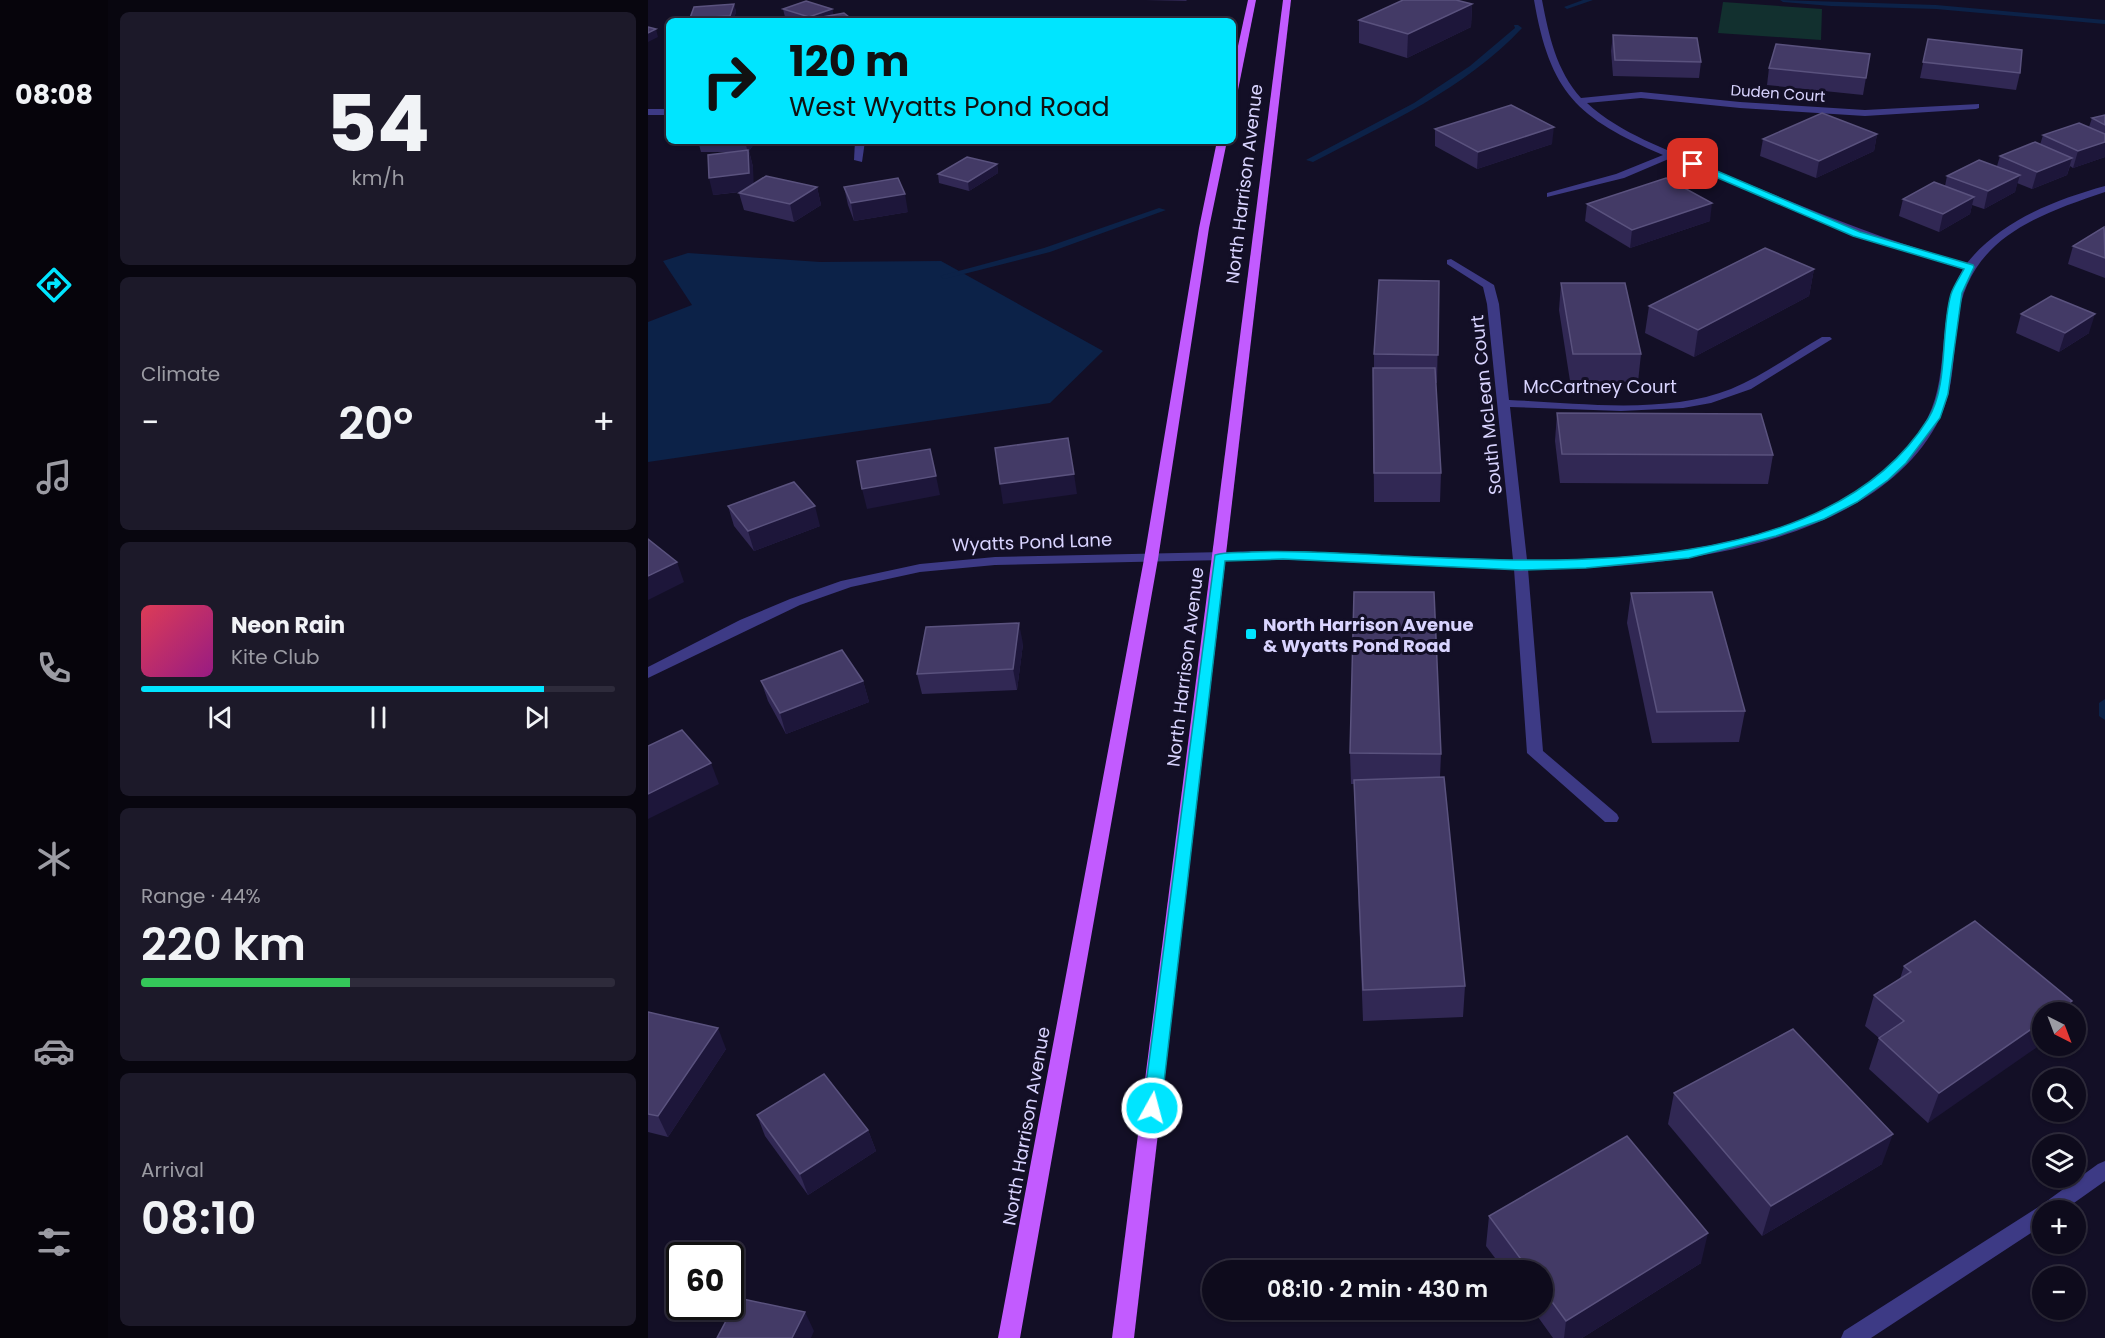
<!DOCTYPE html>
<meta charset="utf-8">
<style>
:root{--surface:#0e0b1c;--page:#1c1929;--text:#f1f3f6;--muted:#9b9ba3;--line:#2e2b3b;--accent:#00e5ff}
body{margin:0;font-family:Poppins,sans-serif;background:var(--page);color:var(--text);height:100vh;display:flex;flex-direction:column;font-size:22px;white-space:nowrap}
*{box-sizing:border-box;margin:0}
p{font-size:20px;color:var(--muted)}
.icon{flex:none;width:33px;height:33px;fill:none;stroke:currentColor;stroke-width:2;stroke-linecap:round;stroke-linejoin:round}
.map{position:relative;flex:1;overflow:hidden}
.panel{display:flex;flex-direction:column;gap:12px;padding:12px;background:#08060f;width:540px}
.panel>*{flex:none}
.top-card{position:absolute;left:18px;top:18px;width:570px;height:126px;border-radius:9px;box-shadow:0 2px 4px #0004,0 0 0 2px var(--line);background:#00e5ff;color:#111;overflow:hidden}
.needle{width:39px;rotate:138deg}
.tools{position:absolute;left:1384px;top:1002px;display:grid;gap:12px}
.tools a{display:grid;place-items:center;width:54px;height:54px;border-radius:50%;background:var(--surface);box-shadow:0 2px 4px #0004,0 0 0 2px var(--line);font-size:30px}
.speed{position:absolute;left:18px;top:1242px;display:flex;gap:12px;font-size:30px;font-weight:700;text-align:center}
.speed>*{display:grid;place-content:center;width:78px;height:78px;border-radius:50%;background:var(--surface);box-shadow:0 2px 4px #0004,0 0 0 2px var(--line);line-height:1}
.speed .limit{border:3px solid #111;border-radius:9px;background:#fff;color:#111}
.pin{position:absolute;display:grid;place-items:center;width:51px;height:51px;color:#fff;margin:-26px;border-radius:12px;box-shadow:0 3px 9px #0006}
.me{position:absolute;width:66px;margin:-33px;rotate:7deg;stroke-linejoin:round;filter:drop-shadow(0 0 4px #0008)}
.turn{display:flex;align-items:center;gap:21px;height:126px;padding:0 24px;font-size:27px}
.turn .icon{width:78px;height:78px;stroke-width:2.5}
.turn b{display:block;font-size:42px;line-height:51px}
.big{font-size:45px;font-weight:600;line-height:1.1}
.panel .widget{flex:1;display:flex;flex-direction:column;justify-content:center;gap:9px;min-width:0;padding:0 21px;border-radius:9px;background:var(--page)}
.panel .dial{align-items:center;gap:0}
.dial b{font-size:78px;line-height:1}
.song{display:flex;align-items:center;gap:18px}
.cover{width:72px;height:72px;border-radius:9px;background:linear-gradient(135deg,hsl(350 70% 55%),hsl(310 70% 35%))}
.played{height:6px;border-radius:3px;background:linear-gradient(90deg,var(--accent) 85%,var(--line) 85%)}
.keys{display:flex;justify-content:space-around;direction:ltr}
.heat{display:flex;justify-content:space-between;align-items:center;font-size:33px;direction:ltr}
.charge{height:9px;border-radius:4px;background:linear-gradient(90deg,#34c759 44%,var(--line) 0)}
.trip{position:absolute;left:554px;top:1260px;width:351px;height:60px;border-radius:30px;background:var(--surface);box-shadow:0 2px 4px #0004,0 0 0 2px var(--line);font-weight:600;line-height:60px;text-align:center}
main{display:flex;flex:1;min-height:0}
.tab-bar{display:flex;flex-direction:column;width:108px;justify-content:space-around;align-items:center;background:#06040b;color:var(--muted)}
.tab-bar .icon{width:42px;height:42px}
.tab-bar .active{color:var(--accent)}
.tab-bar b{font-size:27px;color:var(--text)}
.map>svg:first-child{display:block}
.green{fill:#12302f}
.water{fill:#0c2248}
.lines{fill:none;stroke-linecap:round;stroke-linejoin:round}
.stream{fill:#0c2248;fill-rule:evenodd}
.street{fill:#3d3a85;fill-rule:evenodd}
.primary{fill:#c25bff;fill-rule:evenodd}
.wall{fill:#312854}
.shaded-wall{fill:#1d163a}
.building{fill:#433a66;stroke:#5a527e;stroke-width:1.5}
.route{fill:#00e5ff;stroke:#0095a6;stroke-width:1.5}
.poi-dot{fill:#00e5ff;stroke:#130f26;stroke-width:2}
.labels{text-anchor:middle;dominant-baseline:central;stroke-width:6;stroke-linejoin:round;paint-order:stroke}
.far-street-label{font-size:15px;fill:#d9d4ff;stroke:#130f26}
.street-label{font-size:18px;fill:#d9d4ff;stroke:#130f26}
.poi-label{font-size:18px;font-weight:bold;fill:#d9d4ff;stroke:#130f26;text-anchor:start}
</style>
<main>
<nav class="tab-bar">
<b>08:08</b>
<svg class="icon active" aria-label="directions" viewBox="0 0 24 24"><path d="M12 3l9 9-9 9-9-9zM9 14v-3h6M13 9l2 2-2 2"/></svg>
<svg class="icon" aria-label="music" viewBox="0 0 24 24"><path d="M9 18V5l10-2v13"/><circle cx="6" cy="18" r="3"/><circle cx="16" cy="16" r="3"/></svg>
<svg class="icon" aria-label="phone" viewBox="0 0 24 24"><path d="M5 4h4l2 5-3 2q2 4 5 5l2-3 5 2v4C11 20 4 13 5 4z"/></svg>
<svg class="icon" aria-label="climate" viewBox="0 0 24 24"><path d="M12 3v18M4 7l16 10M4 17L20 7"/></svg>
<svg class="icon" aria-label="car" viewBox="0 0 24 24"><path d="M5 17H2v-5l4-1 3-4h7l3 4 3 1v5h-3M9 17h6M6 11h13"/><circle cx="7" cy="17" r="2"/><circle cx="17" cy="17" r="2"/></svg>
<svg class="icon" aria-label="filters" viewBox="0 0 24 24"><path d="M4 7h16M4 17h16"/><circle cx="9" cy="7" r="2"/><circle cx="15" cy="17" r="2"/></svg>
</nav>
<section class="panel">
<div class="widget dial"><b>54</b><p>km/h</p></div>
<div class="widget"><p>Climate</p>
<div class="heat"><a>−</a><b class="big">20°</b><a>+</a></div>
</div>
<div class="widget">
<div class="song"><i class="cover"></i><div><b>Neon Rain</b><p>Kite Club</p></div></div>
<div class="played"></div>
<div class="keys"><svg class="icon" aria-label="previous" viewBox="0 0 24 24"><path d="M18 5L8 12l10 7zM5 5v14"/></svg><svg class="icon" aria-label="pause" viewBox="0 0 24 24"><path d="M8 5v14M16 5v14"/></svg><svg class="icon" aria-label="next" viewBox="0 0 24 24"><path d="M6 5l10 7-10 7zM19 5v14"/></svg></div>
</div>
<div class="widget"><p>Range · 44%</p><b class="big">220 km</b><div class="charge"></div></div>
<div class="widget"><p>Arrival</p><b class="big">08:10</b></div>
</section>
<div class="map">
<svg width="1457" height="1338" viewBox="0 0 1457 1338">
<rect width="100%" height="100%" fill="#130f26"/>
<path class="green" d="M1075,2L1174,9L1173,40L1070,33Z"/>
<path class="water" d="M40,253L172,262L293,261L455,351L402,403L0,462V322L44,305L15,261Z"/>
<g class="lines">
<g class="stream">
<path d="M935,0H945L919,9L916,7Z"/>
<path d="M1132,0L1288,5L1457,20V24L1288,9L1183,6L1135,2Z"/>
<path d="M866,25H870L874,28C817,89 738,124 665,162L658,160L766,103L822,66L867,28Z"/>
<path d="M511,208L518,210L402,252L296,279L292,276L396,248Z"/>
<path d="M1457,699V720L1451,716V703Z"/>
</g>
<g class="street">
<path d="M886,0H894C901,36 908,70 933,98L993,92L1092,102L1217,110L1331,104V108L1328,109L1217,116L1092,108L993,98L939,103C973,134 1018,149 1060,167C1146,203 1229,239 1319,263C1353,221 1406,200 1457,186V192C1386,216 1318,240 1309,325C1305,356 1306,389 1292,418C1228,549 1008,570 880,569L895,751L969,814L971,818L969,822H957L879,753L866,569L622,559L347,565L272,572L203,587L152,605L0,678V667L92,620L142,599L193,581L272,564L347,557L622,551L865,560L839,304L835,287L799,264V260L803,259L846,285L851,304L861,400C930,403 1018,415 1083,389C1115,376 1144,354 1174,337H1182L1184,339L1103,389L1063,403L1035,408L973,411L862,407L879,560C1001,562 1219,542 1280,417C1303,371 1287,314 1315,269L1204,235L1023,158L976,178L899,197V193L968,174L1015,155C929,118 902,93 886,0Z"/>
<rect x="0" y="109" width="21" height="6"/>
<path d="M207,141H217L214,162L206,160Z"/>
<path d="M1457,1161V1181L1416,1210H1395V1225L1223,1338H1193L1196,1331L1392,1206L1450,1164Z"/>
</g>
<g class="primary">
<path d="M600,0H608L590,90L585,93V69Z"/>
<path d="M635,0H643L486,1338H464Z"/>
<path d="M569,141H579L561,228L510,559L372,1338H350L496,559L551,228Z"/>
</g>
</g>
<g class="wall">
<path d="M497,0H539L538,1Z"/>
<path d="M86,4L88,12L85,21H43L42,18Z"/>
<path d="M824,4L823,27L759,58L711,43V20Z"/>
<path d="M135,9H184L185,15L206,21H150L137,17Z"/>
<path d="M965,35L1053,62L1051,78L965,76L963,51Z"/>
<path d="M1280,39L1372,73L1368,90L1272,78Z"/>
<path d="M1222,54L1215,95L1119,85L1121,68Z"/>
<path d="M1457,115V157L1425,168L1422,166L1419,175L1384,189L1369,183L1367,192L1336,209L1324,205L1322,214L1291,232L1251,216L1255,199L1297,186L1299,176L1349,166L1352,156L1392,145L1395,135L1441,127L1444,118Z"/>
<path d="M787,129L904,144L829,169L787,146Z"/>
<path d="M1229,134L1226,151L1168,178L1112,156L1115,139Z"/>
<path d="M50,141H108L101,151L105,167V184L169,187L173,205L146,222L96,210L91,193L92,192L65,195L79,152H53Z"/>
<path d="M349,164L350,173L321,191L291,183L290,174Z"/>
<path d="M196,187L260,212L206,221L200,205Z"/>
<path d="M939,204L1062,221L982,248L937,221Z"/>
<path d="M1457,228V278L1420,264L1425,246Z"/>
<path d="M1166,269L1161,296L1046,357L997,333L1001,306Z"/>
<path d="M791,281L789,383H788L793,473L792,502H726L725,368H726V354Z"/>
<path d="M913,283L993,354L990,382L922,381L911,310Z"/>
<path d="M1373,314L1441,333L1411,352L1368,333Z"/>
<path d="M909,413L1125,455L1120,484L912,483L907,441Z"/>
<path d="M80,506L172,526L106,551L86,526Z"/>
<path d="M983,593L1097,711L1091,742L1004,743L979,623Z"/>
<path d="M375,644L369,690L274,694L269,674Z"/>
<path d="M113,681H215L221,702L138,734L120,701Z"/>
<path d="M702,753L793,754L792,777L817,986L815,1017L715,1021L706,784H703Z"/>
<path d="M1256,966L1424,1001L1280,1123L1221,1069L1231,1038L1217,1026L1226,995L1252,979Z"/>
<path d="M0,1012L78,1049L20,1137L0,1132Z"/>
<path d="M1026,1093L1234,1164L1114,1236L1020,1124Z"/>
<path d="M109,1115L220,1130L228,1151L160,1195L117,1136Z"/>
<path d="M841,1216L1053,1263L934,1338H905L885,1310H894V1270H856L838,1246Z"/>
</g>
<g class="shaded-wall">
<path d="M86,4L88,12L85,21H83L82,16Z"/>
<path d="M824,4L823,27L759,58L760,34Z"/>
<path d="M184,9L186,16L169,18L170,21H162L161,17Z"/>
<path d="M8,29L10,37L0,42V33Z"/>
<path d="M906,127L904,144L829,169L830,152Z"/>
<path d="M1229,134L1226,151L1168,178L1171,161Z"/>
<path d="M97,141H108L101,151L105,167L106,190L65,195L61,178L100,153Z"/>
<path d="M1457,142V157L1425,168L1430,151Z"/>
<path d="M1424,158L1419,175L1384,189L1389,172Z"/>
<path d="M349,164L350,173L321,191L320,182Z"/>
<path d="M1372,175L1367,192L1336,209L1340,191Z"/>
<path d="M169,187L173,205L146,222L142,204Z"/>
<path d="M257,194L260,212L206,221L203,203Z"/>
<path d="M1326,197L1322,214L1291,232L1295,214Z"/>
<path d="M1064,203L1062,221L982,248L984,230Z"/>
<path d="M1166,269L1161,296L1046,357L1050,330Z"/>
<path d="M1447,314L1441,333L1411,352L1417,333Z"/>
<path d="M426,474L429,494L355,504L352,484Z"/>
<path d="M288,476L292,495L219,509L214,489Z"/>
<path d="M167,506L172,526L106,551L100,531Z"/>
<path d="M29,562L36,582L0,600V576Z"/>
<path d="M371,623L375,644L369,690L365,669Z"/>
<path d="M215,681L221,702L138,734L132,713Z"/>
<path d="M63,763L71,784L0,819V794Z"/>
<path d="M1424,1001L1419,1012H1408Z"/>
<path d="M1395,1021V1043L1280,1123L1291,1093Z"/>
<path d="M70,1028L78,1049L20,1137L10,1116Z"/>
<path d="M220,1130L228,1151L160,1195L152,1174Z"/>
<path d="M1245,1134L1234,1164L1114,1236L1123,1206Z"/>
<path d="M1060,1233L1053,1263L934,1338H916L918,1321Z"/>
<path d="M157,1312L166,1331L163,1338H144Z"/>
</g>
<g class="building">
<path d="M755,0H808L824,4L760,34L711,20Z"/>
<path d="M158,1L184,9L161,17L135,9Z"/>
<path d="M86,4L82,16L42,18L46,7Z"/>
<path d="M196,13L206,21H172L169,18Z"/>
<path d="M409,18V21H366Z"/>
<path d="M0,27L8,29L0,33Z"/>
<path d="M965,35L1049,38L1053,62L967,60Z"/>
<path d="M1280,39L1374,50L1372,73L1275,62Z"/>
<path d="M1128,44L1222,54L1218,78L1121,68Z"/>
<path d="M863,105L906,127L830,152L787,129Z"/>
<path d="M1174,113L1229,134L1171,161L1115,139Z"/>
<path d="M1457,115V125L1444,118Z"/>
<path d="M1431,123L1457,134V142L1430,151L1395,135Z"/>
<path d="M1387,142L1424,158L1389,172L1352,156Z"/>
<path d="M100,150L101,173L61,178L60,155Z"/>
<path d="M319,157L349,164L320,182L290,174Z"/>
<path d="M1331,160L1372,175L1340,191L1299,176Z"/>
<path d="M118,176L169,187L142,204L91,193Z"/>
<path d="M250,178L257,194L203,203L196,187Z"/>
<path d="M1018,178L1064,203L984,230L939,204Z"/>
<path d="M1286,182L1326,197L1295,214L1255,199Z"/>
<path d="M1456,227L1457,258L1425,246Z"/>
<path d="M1117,248L1166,269L1050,330L1001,306Z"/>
<path d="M731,280L791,281L790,355L726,354Z"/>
<path d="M913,283H977L993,354H925Z"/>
<path d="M1403,296L1447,314L1417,333L1373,314Z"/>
<path d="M725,368H787L793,473H726Z"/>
<path d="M909,413L1113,414L1125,455L914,454Z"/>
<path d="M420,438L426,474L352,484L347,448Z"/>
<path d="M282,449L288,476L214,489L209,461Z"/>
<path d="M146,482L167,506L100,531L80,506Z"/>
<path d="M0,539L29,562L0,576Z"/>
<path d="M706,592H786L793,754L702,753Z"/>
<path d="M1064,592L1097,711L1009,712L983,593Z"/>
<path d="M371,623L365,669L269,674L278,627Z"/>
<path d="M194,650L215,681L132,713L113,681Z"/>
<path d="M34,730L63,763L0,794V746Z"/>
<path d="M796,777L817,986L715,990L706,780Z"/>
<path d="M1327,921L1424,1001L1408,1012H1395V1021L1291,1093L1231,1038L1256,1021L1226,995L1263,972L1256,966Z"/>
<path d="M0,1012L70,1028L10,1116L0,1114Z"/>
<path d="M1145,1029L1245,1134L1123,1206L1026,1093Z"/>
<path d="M176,1074L220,1130L152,1174L109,1115Z"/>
<path d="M979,1136L1060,1233L918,1321L894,1288V1270H881L841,1216Z"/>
<path d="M90,1298L157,1312L144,1338H69Z"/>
</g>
<path class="route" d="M1042,162H1048L1212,232L1325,265L1326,267L1314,293L1300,394L1292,418L1258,463L1240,480L1209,502L1176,519L1128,536L1041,558L938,568L873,570L635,559L577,561L513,1108L510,1113L504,1115L498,1113L495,1108L567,555C578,552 591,553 603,552C646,550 689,553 731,555C898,563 1178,582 1280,419C1301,385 1292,332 1303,294C1306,285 1312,277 1316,269L1205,236L1042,166Z"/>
<rect class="poi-dot" x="597" y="628" width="12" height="12" rx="3"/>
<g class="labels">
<g class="far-street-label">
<text transform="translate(1130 93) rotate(4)">Duden Court</text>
</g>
<g class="street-label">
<text transform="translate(596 184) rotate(-83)">North Harrison Avenue</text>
<text x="952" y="386">McCartney Court</text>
<text transform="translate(838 405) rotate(-96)">South McLean Court</text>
<text transform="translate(384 542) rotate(-2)">Wyatts Pond Lane</text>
<text transform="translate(537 667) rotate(-83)">North Harrison Avenue</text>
<text transform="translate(378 1126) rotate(-80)">North Harrison Avenue</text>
</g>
<g class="poi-label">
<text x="615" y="624">North Harrison Avenue<tspan x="615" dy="21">&amp; Wyatts Pond Road</tspan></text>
</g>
</g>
</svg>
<div class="tools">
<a><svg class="needle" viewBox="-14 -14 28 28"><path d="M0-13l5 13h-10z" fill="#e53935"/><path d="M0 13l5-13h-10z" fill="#9b9ba3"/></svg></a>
<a><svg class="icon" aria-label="search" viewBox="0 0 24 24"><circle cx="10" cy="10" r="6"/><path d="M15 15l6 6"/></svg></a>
<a><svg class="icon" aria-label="layers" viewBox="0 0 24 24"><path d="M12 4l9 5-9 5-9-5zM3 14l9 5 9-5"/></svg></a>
<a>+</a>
<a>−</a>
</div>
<div class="speed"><div class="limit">60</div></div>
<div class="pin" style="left:1045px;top:164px;background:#d93025"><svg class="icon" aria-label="arrive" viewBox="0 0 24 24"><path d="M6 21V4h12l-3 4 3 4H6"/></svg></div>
<svg class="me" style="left:504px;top:1108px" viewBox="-20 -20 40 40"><circle r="17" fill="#00e5ff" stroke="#fff" stroke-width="3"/><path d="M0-11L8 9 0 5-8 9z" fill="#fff"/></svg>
<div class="trip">08:10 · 2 min · 430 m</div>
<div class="top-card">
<div class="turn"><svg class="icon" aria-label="right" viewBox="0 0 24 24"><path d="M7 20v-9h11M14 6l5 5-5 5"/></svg><div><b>120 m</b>West Wyatts Pond Road</div></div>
</div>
</div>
</main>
